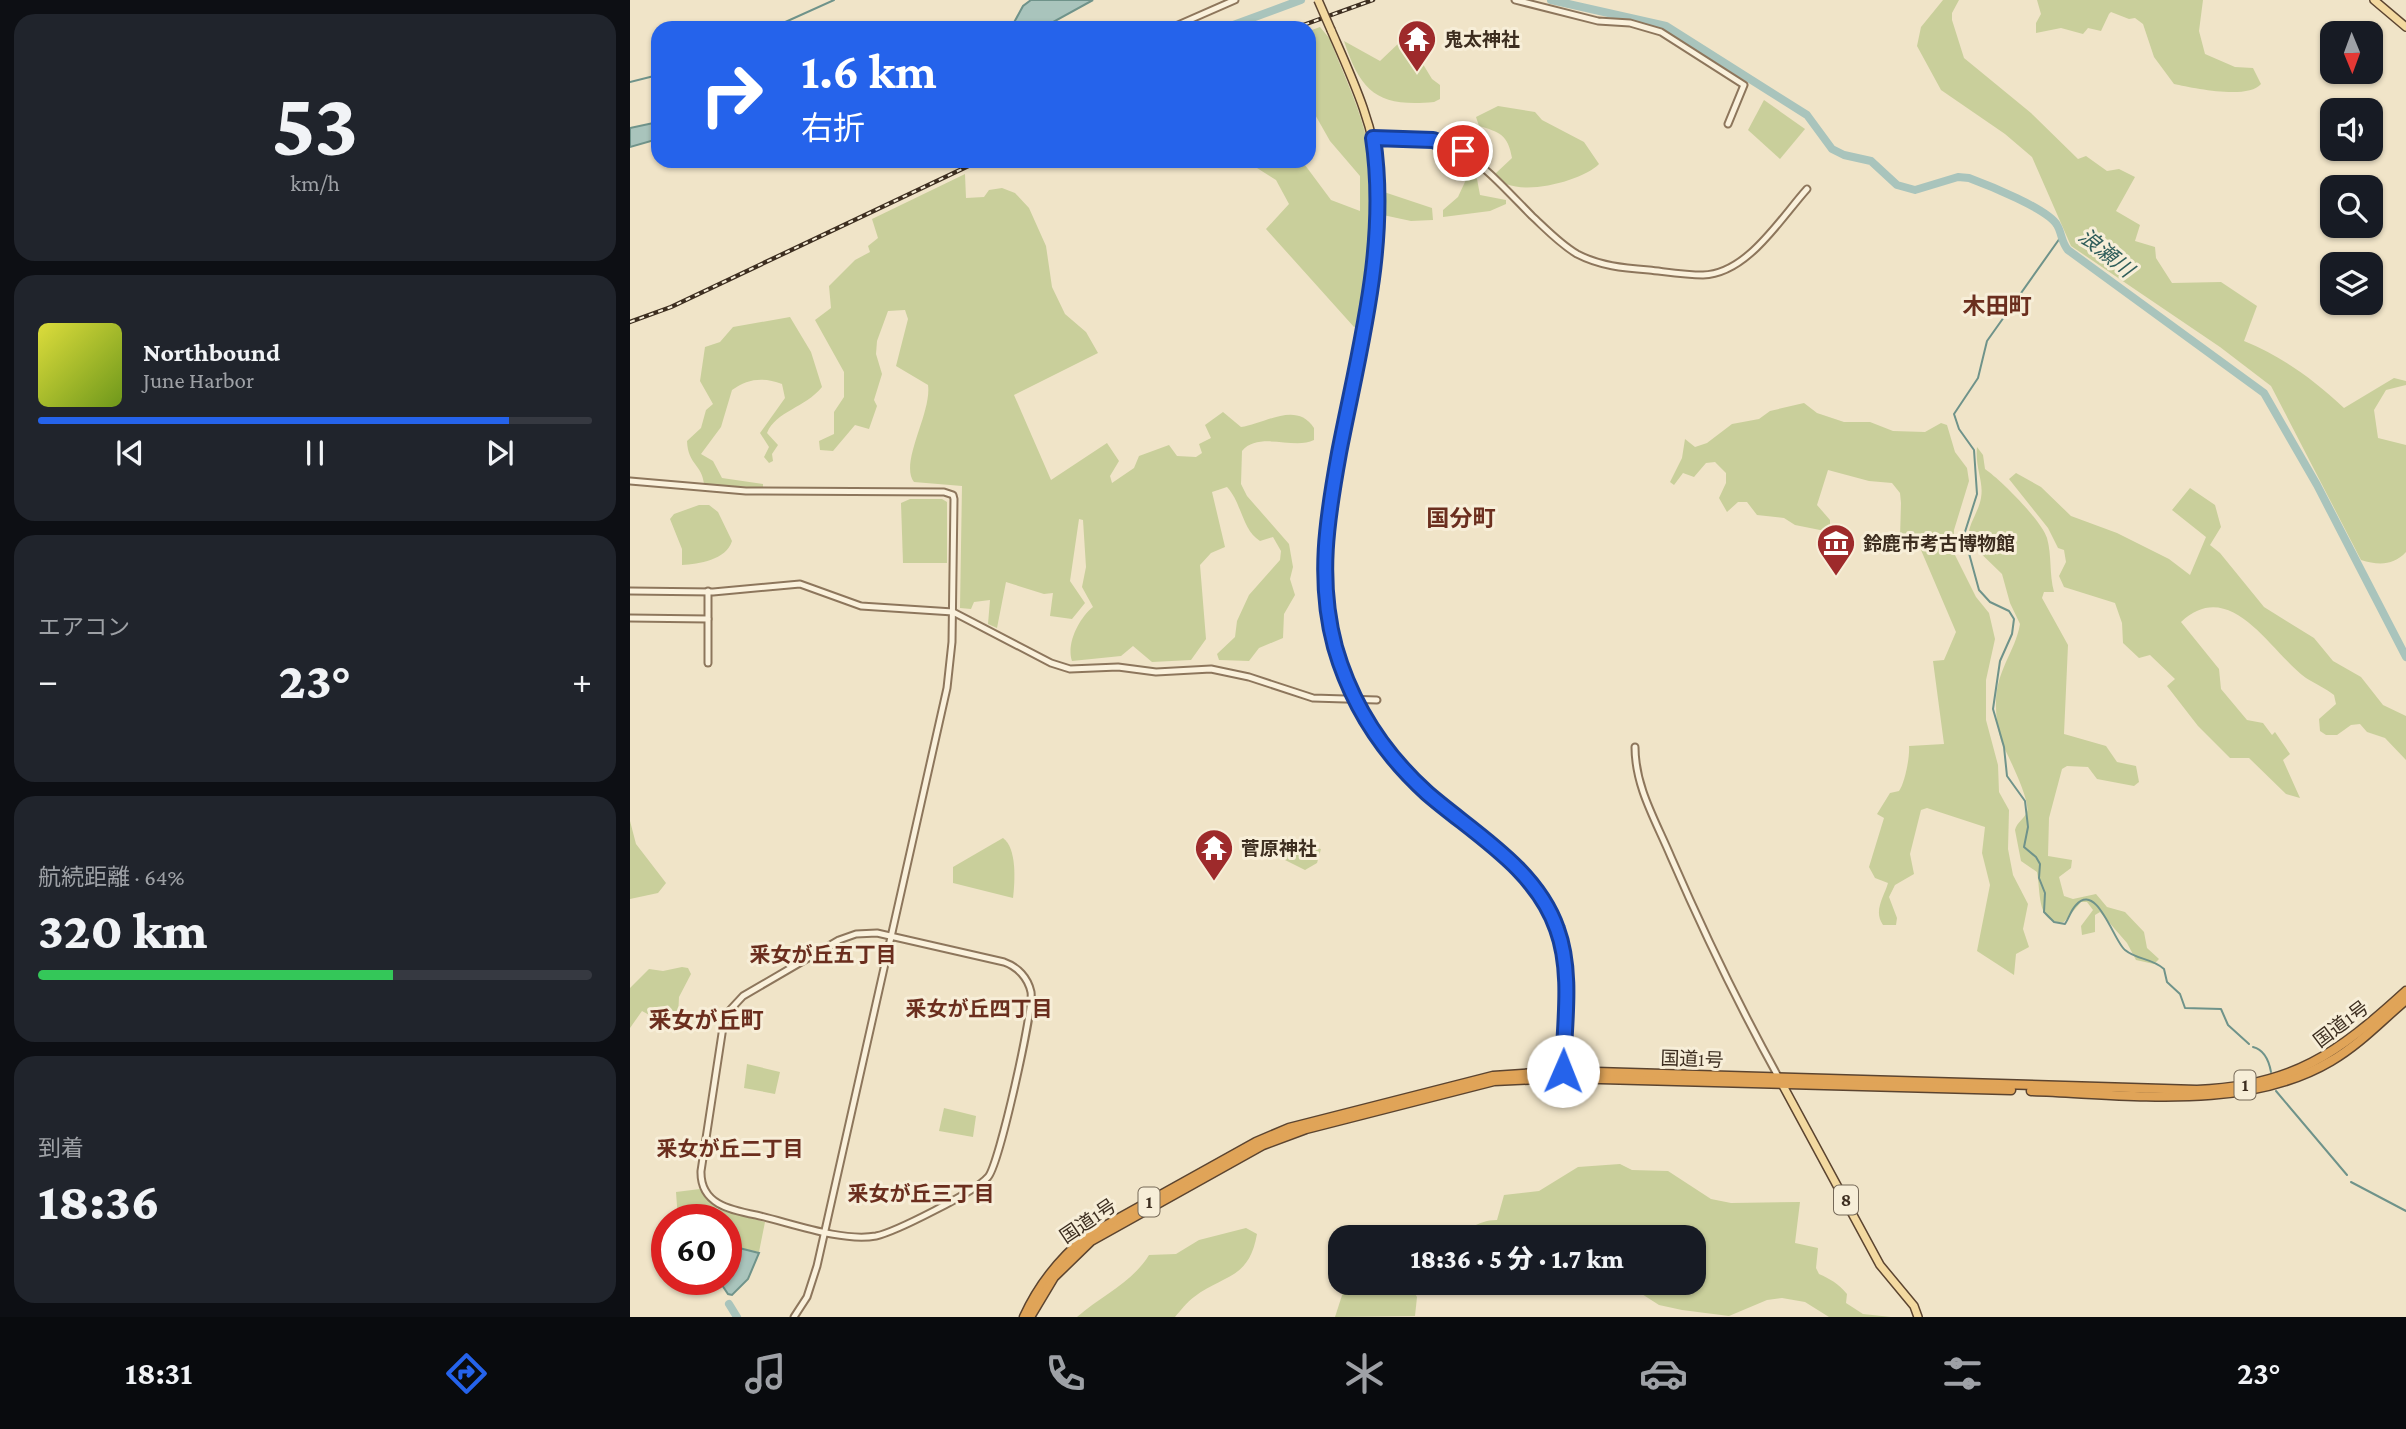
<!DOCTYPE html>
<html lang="ja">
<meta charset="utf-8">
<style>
:root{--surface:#171b24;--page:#20242c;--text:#f1f3f6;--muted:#9ea1a6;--line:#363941;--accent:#2563eb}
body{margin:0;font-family:"Crimson Pro","Noto Sans JP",serif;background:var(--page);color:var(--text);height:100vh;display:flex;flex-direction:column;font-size:26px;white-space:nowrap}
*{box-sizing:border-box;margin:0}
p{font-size:23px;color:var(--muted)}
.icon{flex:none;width:38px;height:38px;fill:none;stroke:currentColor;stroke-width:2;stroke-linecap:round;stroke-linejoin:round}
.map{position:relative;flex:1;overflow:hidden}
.details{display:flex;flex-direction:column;gap:14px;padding:14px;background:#0d0f14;width:630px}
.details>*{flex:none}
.banner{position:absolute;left:21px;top:21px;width:665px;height:147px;border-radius:21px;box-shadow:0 2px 5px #0004;background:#2563eb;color:#fff;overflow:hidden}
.needle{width:46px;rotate:179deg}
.controls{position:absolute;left:1690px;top:21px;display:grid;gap:14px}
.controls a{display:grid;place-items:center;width:63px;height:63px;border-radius:14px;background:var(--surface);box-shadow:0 2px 5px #0004;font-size:35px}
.speed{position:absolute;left:21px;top:1204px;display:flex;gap:14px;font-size:35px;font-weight:700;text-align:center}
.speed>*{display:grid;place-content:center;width:91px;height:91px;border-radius:50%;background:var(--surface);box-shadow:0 2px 5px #0004;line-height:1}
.speed .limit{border:10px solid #d22;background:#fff;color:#111}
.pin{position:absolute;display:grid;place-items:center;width:60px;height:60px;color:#fff;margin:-30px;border:4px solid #fff;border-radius:50%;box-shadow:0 2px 7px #0007}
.me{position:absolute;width:77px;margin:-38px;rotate:1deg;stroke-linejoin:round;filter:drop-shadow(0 0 5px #0008)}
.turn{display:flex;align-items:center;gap:24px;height:147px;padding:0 35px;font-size:32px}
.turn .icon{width:91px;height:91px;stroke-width:2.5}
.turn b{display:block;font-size:49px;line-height:60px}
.big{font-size:52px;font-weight:800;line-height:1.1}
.details .widget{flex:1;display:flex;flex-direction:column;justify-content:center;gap:10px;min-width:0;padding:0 24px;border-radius:21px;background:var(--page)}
.details .dial{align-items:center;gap:0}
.dial b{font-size:91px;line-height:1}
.song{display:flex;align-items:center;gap:21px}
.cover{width:84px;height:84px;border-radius:10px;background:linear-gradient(135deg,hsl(60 70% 55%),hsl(80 70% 35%))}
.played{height:7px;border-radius:4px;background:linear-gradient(90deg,var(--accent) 85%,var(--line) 85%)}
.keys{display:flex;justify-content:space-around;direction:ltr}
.heat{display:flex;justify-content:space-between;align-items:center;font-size:38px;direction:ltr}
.charge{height:10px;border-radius:5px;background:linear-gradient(90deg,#34c759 64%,var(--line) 0)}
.trip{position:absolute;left:698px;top:1225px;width:378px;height:70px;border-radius:21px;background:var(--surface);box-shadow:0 2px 5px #0004;font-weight:800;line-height:70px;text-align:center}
.menu{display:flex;height:112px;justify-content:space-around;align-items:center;background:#090b0e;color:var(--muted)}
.menu .icon{width:49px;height:49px}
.menu .on{color:var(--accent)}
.menu b{font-size:32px;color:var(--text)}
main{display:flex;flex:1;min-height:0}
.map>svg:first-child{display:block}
.green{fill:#c9cf9b}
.water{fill:#a9c4bc;stroke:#6f938a;stroke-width:2}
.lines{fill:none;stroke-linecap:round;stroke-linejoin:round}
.stream{stroke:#6f938a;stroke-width:2}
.river{stroke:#a9c4bc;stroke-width:8}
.minor-casing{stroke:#8d765c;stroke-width:9}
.major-casing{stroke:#5b4430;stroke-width:10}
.highway-casing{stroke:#5b4430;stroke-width:11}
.minor{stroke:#faf1dc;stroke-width:5}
.major{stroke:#f3d9a0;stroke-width:7}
.highway{stroke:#e0a458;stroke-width:8}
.rail-casing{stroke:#3d2e20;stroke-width:4.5}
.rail{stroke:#f7eed8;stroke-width:2;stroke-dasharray:5;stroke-linecap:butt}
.major-bridge-casing{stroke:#5b4430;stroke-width:10;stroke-linecap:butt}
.major-bridge{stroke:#f3d9a0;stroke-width:7}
.route-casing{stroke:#184099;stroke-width:18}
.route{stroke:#2563eb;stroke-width:12}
.labels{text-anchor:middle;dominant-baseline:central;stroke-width:6;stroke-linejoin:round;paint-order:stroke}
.shield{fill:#f7eed8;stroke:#756857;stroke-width:2}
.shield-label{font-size:18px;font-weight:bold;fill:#3d2e20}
.poi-label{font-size:19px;font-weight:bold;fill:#3d2e20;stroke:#f7eed8;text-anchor:start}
.street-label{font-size:19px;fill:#3d2e20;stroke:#f7eed8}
.water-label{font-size:21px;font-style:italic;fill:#2f5d5a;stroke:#f7eed8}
.neighbourhood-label{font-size:21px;font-weight:bold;fill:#6b2e1e;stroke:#f7eed8}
.quarter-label{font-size:23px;font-weight:bold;fill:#6b2e1e;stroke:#f7eed8}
</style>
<main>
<section class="details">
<div class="widget dial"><b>53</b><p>km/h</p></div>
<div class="widget">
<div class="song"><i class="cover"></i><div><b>Northbound</b><p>June Harbor</p></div></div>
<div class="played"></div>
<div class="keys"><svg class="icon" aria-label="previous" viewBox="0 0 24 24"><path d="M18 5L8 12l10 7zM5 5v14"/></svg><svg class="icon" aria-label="pause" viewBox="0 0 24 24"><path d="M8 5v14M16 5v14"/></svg><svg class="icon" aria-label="next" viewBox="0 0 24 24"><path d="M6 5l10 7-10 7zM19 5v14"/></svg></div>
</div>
<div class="widget"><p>エアコン</p>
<div class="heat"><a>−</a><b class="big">23°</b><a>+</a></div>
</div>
<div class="widget"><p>航続距離 · 64%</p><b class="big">320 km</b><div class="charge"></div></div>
<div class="widget"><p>到着</p><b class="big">18:36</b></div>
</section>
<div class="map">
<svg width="1776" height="1317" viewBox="0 0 1776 1317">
<rect width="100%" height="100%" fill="#f0e4c8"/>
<g class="green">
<path d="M1313,0H1329L1322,13V20L1334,58L1401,113L1448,159L1456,156L1477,171L1489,169L1505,177L1486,211L1510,225L1505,241L1525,247L1526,258L1542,283L1591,282L1627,306L1614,341C1653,357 1683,379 1714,408L1764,378L1776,381V385L1756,390L1744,410L1748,438L1776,445V552C1763,566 1748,565 1731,560L1641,386L1590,347L1441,246L1402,157L1375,134L1311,90L1287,46L1291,27Z"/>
<path d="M1407,0H1573L1569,31L1575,54L1605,67L1623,68L1631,84C1618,100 1563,88 1544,84L1524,57L1513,24L1505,18L1499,19L1481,12L1479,14L1471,31L1458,28L1453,34L1431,28L1406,33V23L1411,14Z"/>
<path d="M690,27L700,39C711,69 726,99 734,129C752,192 741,264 727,326L724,327L636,229L659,204L646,180L616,161H672L701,200L730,211V176L700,141L679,104V31Z"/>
<path d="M795,35L788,56L802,79L810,85V99L804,102C748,107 731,93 714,41L750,61L771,41Z"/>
<path d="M1134,100L1175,129L1150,159L1118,130Z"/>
<path d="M868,106L905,112L912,120L954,142L969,164C952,182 878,201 865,174L882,158C878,134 869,132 849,126L846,117Z"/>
<path d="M840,171L847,179L850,195L876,200V204L860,211L813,217V210L828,197Z"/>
<path d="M335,174L336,198L354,197L359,190L372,188L385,193L399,208L416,246L422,287L435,314L456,332L468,353L384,395L421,480L477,443L489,461L480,476L482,483L504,468L509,456L539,445L547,456L566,457L572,453L569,444L581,438L575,425L593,412L611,427C633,425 666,400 684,428V440C664,450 629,431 612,451L611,484L617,496L659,544L663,567L660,579L665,595L654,614L653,638L629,648L619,661L589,660L587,654L605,637L607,621L619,595L650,560L651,551L643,537L630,541C612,530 612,503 597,487L582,492L595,547L581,553L570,565L576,639L561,660L522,662L503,646L491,656L442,661C436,644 449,618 463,607L452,587L456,567L453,520L449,519L440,581L455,603L442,619L420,616L423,593L414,594L376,582L367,628L358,624L360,600L344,602L341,609L330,608L332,486L284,482C269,463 302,413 298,385L266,366L278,319L275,310L258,311L247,341L246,354L252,374L244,400L247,406L239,429L225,425L203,451L190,450L189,441L204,434V412L214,397V372L185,320L201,308L199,286L225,260L240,252L238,246L248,238L242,219Z"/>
<path d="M754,192L802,208L803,220L781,221L753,215Z"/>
<path d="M160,317L181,352L192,387C175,408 146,411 137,433L148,445L142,454L143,461L139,463L134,457L139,447L130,433L155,398L152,384C134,377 118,378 102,390L91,427L71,454L83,461L92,478L133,484V488L74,484C72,464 58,465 57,441L71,428L76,410L83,404L70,381L75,347L90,342L103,327Z"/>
<path d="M1174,403L1187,413L1214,422H1240L1263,431L1295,432L1311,423L1317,425L1325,452L1337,468L1339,481L1324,530L1323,551L1346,597L1359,613L1365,639L1356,680V720L1368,765L1369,792L1379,810L1378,849L1383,875L1398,904L1393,929L1399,947L1386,954L1384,975L1347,951L1360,885L1352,853L1355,827L1297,808L1291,810L1280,854L1284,874L1265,885L1259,897L1267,918L1266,925H1253C1243,911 1254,897 1258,883L1245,878L1239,867L1254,818L1247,814L1260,793L1269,791C1275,783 1280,756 1279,746L1314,744L1303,661L1314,660L1326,632L1288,543L1270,538L1271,503L1270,493L1262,483L1239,481L1198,470L1187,505L1200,520V527L1195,531L1165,525L1154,518L1127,515L1117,502H1108L1097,512L1089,498L1096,483V473L1085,462L1076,463L1064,477L1053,473L1044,485L1040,482L1052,458L1055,439L1065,447L1077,443L1102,424L1129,419L1140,411Z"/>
<path d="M1347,447L1353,455L1355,469C1371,480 1411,520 1417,538C1422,556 1419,574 1424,592H1414L1412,598L1438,645L1434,734L1476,746L1487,762L1506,766L1509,782L1504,786L1467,779L1458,767L1437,766L1432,769L1419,818L1418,856L1442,860L1441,868L1429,877L1434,896L1443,899L1466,894L1477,907L1495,912L1514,932L1517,948L1529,959L1524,964L1506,960L1497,943L1470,912L1465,915V932L1452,935L1451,926L1463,910L1457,902H1451L1434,922C1406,925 1411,892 1407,872L1391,861L1385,830C1387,822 1394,819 1397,812C1401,801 1377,754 1372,743C1368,732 1366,717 1366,706C1365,671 1385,653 1390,624L1380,603L1372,574L1338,541C1337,525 1348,514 1351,498C1354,481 1345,469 1347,447Z"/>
<path d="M1386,473L1411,487L1441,516L1487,533L1539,559L1560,575L1576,537L1542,510L1560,488L1585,505L1591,527L1580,545L1590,553L1634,607L1684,638L1703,661L1731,677L1753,705L1776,716V760L1755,738L1737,732L1730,724L1721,725L1707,735H1696L1690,731L1689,719L1706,704L1704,695C1695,688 1686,684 1676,678C1641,653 1601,575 1551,622L1589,669L1591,689L1617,720L1633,723L1642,735L1645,732L1660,754L1653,760L1670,798L1656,794L1619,758H1600L1568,726L1537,686L1545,679L1520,655L1509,658L1493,643L1492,623L1485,603L1434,587L1429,576L1436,562L1434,550L1428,548L1418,528L1379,479Z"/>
<path d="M280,499H312L317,502V563H273L271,503Z"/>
<path d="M69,505H79L88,512L102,541C96,560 69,564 52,565V549L40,519L44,514Z"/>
<path d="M0,821L6,844L36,883L28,893L0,899Z"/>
<path d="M373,838C387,848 385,881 383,898L323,883V867Z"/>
<path d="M658,842L691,849L687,863L675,870L645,855Z"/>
<path d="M52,967L58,968L61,974L49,997L48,1017L42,1021L23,1017L12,1011L0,1028V988L19,969L33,971Z"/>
<path d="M117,1064L150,1072L145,1094L114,1088Z"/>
<path d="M314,1108L346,1116L343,1137L309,1131Z"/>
<path d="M990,1164L1002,1170L1038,1171L1081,1199L1101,1203L1170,1202L1165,1243L1188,1248L1186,1268L1189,1274C1200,1279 1208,1283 1217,1294L1216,1303L1233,1314L1261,1317H1199L1175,1302L1152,1298L1137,1300L1099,1316L1052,1310L1029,1305L1001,1287L977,1283H1064V1237H731C750,1219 789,1233 811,1234C837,1236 844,1220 867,1220L874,1195L909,1191L948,1167Z"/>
<path d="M70,1189L87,1209L135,1222L129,1252L96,1245V1220H48L46,1192Z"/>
<path d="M616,1228L627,1234C619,1280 594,1274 564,1297C557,1302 551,1310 545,1317H447C472,1295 502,1283 519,1255L546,1254L569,1240Z"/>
<path d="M716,1283H778L787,1297L785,1316L705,1317Z"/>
</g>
<g class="water">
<path d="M401,0H463L423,22L418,28H381L393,6Z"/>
<path d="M28,122V139L0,147V128Z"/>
<path d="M97,1245L129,1253L118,1279L102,1295L98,1294L88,1279H96Z"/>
</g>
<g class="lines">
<g class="stream">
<path d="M142,28L204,0"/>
<path d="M0,82L28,75"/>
<path d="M1430,238L1357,341L1348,378L1324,414L1329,429L1344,450L1347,494L1334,535L1349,590L1360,602L1379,611L1384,619L1382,634L1370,661L1363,709L1374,747L1377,776L1395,801L1398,827L1394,847L1406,857L1410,864L1409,878L1415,893L1414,912L1424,922L1435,924C1439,918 1441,910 1446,905C1467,881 1484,942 1495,950C1507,960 1522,958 1534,969L1537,982L1550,994L1555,1008L1591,1009L1598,1025L1619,1044"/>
<path d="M1623,1047C1635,1050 1639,1061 1641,1072"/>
<path d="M1646,1091L1717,1175"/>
<path d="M1721,1182L1776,1211"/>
</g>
<g class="river">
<path d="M921,0L1036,26L1177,115L1202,149L1214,155L1241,161L1267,185L1285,190L1328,177L1339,178C1358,185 1418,209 1427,225C1432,233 1431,242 1438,250L1634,393L1687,485L1776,657"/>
<path d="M595,28L671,0"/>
<path d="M99,1304L107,1317"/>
</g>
<g class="minor-casing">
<g id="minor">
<path d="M885,0L968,21L1000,23L1031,32L1114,85L1098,124"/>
<path d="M541,28L605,0"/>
<path d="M743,138C827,131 848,161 902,216C916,229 930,244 947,254C970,266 993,268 1019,270C1037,272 1055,275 1073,275C1117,274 1150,219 1177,189"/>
<path d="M0,481L116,491L314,492L323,495L324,499L322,642L317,688L187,1266L177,1297L164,1317"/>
<path d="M0,591L83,592L170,584L231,606L323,612L421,663L440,669L488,667L526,672L581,669L619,677L683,698L747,700"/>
<path d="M78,591V663"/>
<path d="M0,618L78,619"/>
<path d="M1005,747C1005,787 1026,821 1041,857C1074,933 1109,1006 1149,1078"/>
<path d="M247,933L374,962C388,967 398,978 401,992C404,1009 369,1165 358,1177C345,1192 265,1232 246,1236C211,1242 161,1223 126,1215C100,1210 70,1204 71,1171L93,1027L100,1010L113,996L209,940L226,934Z"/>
</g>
</g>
<g class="major-casing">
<g id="major">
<path d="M1744,0L1776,27"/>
<path d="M701,30C722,78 744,124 749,178C751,201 748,224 747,247C737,307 726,366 715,425C701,496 685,567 703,639C718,698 750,750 795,791C841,833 909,869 928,931C942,975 934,1028 933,1073"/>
<path d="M1151,1082L1250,1265L1284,1306L1288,1317"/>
</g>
</g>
<g class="highway-casing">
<g id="highway">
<path d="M1401,1091C1497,1094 1615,1112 1701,1061C1730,1044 1751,1021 1776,1000"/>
<path d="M394,1317C409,1284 429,1259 457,1236L626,1142L659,1128L863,1076L933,1071L1567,1090C1663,1086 1707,1054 1776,991"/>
<path d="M400,1317L424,1277L461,1241L633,1145L676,1129L864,1081L933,1078L1381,1090"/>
</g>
</g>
<use href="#minor" class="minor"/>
<use href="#major" class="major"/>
<use href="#highway" class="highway"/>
<g class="rail-casing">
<g id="rail">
<path d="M665,28L743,0"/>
<path d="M0,322L41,307L349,161"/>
</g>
</g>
<use href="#rail" class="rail"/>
<g class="major-bridge-casing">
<path id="major-bridge" d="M688,0L701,30"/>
</g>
<use href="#major-bridge" class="major-bridge"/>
</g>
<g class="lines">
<g class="route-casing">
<path id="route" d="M833,151L803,140L743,138C759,244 729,349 709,453C697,519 687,580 705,647C721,703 753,753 797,793C843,833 906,868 927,929C943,972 934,1026 933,1071"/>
</g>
<use href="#route" class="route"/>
</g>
<defs>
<g id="temple-pin" transform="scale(2.0125)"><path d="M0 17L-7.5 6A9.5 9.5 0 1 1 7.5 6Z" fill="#9e2a2b" stroke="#f7eed8"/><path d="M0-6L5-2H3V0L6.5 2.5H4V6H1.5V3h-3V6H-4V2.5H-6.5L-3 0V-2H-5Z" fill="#fff"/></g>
<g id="museum-pin" transform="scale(2.0125)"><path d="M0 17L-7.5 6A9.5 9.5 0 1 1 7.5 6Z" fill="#9e2a2b" stroke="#f7eed8"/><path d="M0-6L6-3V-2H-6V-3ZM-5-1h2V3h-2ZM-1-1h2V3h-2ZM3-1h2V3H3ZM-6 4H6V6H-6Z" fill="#fff"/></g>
</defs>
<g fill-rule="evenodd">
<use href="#temple-pin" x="787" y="39"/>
<use href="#museum-pin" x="1206" y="543"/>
<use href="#temple-pin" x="584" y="848"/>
</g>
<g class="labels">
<g class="shield">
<rect x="1604.5" y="1070.5" width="21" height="29" rx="5"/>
<rect x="1204" y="1185.5" width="24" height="29" rx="5"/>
<rect x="508.5" y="1187.5" width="21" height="29" rx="5"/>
</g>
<g class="shield-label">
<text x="1615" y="1085">1</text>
<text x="1216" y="1200">8</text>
<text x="519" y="1202">1</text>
</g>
<g class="poi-label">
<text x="814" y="39">鬼太神社</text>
<text x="1233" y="543">鈴鹿市考古博物館</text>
<text x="611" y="848">菅原神社</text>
</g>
<g class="street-label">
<text transform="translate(1711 1024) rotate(-37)">国道1号</text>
<text transform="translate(1062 1059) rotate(2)">国道1号</text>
<text transform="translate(458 1221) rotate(-34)">国道1号</text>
</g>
<g class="water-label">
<text transform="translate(1476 253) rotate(39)">浪瀬川</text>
</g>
<g class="neighbourhood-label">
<text x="193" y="955">釆女が丘五丁目</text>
<text x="349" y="1009">釆女が丘四丁目</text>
<text x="100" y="1149">釆女が丘二丁目</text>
<text x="291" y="1194">釆女が丘三丁目</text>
</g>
<g class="quarter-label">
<text x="1367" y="306">木田町</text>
<text x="831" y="518">国分町</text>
<text x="76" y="1020">釆女が丘町</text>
</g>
</g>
</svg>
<div class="controls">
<a><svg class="needle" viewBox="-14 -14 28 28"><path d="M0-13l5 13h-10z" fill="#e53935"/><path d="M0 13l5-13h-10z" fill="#9ea1a6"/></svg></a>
<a><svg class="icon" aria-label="sound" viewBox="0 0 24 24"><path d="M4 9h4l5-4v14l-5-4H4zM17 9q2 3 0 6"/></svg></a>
<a><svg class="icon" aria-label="search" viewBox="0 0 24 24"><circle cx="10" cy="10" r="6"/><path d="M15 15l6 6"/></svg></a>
<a><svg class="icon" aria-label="layers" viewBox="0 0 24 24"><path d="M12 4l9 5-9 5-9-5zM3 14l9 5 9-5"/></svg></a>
</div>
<div class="speed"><div class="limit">60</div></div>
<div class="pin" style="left:833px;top:151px;background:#d93025"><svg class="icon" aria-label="arrive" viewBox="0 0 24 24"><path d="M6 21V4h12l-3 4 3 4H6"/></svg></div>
<svg class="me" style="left:933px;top:1071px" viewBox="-20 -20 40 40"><circle r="19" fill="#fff"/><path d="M0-13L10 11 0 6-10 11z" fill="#2563eb"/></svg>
<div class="trip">18:36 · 5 分 · 1.7 km</div>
<div class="banner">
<div class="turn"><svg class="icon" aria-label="right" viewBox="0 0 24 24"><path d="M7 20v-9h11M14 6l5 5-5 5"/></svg><div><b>1.6 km</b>右折</div></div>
</div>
</div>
</main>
<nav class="menu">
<b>18:31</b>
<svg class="icon on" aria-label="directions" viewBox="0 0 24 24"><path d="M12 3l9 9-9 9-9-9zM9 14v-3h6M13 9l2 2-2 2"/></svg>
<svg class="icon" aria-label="music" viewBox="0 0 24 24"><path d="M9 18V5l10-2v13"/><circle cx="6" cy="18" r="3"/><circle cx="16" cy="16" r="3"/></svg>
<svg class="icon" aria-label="phone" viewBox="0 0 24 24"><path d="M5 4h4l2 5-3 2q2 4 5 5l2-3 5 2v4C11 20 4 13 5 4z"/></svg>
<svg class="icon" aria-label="climate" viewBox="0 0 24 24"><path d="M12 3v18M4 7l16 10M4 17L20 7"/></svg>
<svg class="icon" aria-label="car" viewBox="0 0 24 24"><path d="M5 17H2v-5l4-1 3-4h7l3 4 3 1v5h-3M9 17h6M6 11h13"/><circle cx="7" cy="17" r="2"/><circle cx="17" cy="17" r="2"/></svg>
<svg class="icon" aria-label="filters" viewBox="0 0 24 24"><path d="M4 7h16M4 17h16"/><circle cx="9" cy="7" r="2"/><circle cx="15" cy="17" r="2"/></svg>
<b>23°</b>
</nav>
